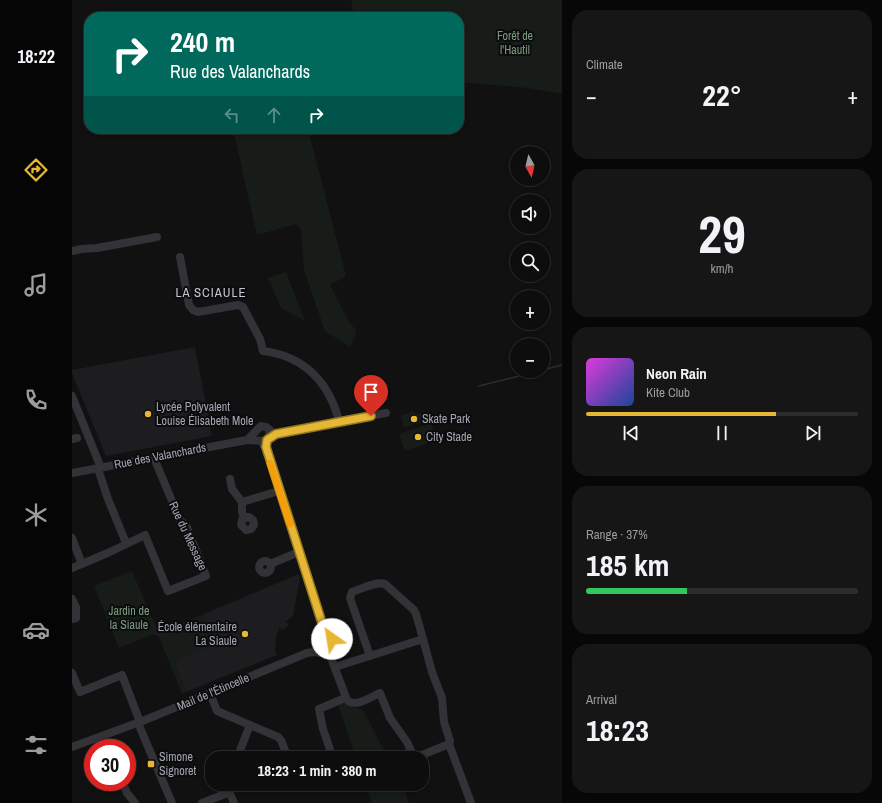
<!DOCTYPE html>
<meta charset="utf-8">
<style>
:root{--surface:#0d0d0e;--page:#161617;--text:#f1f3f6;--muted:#9a9c9e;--line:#2d2d2e;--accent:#e6b734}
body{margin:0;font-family:"Archivo Narrow",sans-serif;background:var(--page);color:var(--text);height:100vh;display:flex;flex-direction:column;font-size:15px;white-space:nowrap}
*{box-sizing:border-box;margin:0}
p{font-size:13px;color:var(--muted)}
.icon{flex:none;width:22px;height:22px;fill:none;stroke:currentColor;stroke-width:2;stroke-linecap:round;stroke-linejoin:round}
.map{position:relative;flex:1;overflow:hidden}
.details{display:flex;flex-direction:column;gap:10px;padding:10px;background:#070708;width:320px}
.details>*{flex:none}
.guide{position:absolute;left:12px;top:12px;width:380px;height:122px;border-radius:16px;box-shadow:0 2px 6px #0003,0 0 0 1px var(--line);background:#00695c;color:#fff;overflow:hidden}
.needle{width:26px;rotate:172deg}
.tools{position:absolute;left:438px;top:146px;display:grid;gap:8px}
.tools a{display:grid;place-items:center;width:40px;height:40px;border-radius:50%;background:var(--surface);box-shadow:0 2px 6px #0003,0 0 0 1px var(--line);font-size:20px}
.speed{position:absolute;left:12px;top:739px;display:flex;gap:8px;font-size:20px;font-weight:700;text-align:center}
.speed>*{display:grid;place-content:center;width:52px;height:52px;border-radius:50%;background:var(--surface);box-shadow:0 2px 6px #0003,0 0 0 1px var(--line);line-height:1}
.speed .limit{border:6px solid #d22;background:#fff;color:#111}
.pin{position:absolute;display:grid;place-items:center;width:34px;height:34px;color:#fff;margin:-41px -17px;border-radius:50% 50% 50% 0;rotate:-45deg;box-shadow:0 0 4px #0007}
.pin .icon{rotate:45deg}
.me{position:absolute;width:44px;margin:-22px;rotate:328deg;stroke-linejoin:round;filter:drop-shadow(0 0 3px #0008)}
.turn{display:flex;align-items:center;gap:14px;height:84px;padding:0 20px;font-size:18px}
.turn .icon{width:52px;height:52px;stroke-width:2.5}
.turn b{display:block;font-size:28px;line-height:34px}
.lanes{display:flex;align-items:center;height:38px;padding:0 20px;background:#0003;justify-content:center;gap:20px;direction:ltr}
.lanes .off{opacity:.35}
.big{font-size:30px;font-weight:700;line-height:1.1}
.details .card{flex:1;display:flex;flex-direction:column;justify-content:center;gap:6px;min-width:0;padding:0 14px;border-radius:16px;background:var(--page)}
.details .dial{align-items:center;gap:0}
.dial b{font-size:52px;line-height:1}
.song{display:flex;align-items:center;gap:12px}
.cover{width:48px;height:48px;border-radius:6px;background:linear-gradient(135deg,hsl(300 70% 55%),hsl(220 70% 35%))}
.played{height:4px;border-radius:2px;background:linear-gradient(90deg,var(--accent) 70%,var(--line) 70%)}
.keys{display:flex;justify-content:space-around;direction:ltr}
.heat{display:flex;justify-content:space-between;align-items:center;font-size:22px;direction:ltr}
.charge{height:6px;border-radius:3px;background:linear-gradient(90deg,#34c759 37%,var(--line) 0)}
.trip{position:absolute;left:133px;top:751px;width:224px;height:40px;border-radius:16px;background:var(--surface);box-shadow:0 2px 6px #0003,0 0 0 1px var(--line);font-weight:700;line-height:40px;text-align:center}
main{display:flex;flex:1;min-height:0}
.tab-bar{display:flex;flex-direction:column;width:72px;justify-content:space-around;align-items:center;background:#050506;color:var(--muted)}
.tab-bar .icon{width:28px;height:28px}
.tab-bar .active{color:var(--accent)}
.tab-bar b{font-size:18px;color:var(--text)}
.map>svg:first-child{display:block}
.built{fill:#1d1d1f}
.green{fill:#171c18}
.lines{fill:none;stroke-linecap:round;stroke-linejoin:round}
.stream{stroke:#282e35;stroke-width:1.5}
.minor{stroke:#323237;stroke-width:8}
.route-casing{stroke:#967722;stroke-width:10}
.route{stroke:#e6b734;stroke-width:7}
.slow{stroke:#f59e0b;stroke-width:7}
.poi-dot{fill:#e6b734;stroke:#0c0c0d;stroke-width:1.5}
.labels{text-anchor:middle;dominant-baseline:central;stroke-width:4;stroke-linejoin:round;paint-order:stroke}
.park-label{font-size:12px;fill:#7a9c7f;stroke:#0c0c0d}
.poi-label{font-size:12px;fill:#a3a6b2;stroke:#0c0c0d;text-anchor:start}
.street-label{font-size:12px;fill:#a3a6b2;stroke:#0c0c0d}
.neighbourhood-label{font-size:13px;letter-spacing:1px;fill:#c3c5ce;stroke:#0c0c0d}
</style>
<main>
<nav class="tab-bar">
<b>18:22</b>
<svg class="icon active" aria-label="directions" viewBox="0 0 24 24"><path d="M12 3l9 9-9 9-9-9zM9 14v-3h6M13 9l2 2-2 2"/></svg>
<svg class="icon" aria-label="music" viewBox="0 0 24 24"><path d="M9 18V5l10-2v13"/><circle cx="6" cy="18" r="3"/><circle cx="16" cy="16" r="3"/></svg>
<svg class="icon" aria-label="phone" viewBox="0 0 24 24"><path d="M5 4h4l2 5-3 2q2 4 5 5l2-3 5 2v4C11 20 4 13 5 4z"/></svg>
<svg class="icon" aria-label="climate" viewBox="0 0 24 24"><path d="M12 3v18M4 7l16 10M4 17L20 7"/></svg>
<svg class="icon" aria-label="car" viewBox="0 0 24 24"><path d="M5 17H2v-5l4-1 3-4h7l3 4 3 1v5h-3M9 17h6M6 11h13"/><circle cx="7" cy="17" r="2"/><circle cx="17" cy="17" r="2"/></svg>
<svg class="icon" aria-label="filters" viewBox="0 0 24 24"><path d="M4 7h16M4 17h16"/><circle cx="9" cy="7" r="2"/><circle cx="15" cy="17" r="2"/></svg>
</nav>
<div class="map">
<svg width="490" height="803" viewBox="0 0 490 803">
<rect width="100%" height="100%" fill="#111112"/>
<g class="built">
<path d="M123,347L140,436L34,456L0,373V370Z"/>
<path d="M227,574L228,578L221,616L214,621L217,625L210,630L208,627L204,637L203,650L205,655L114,692L103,665L105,659L145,644L132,614Z"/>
</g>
<g class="green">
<path d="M279,0H490V94L456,88L387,82V17H282Z"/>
<path d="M161,129H236L274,276L258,285L277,322L284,330L283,337L278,347L253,331L232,270L229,229L224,224L185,235Z"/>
<path d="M214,272L233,321L209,308L196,278Z"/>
<path d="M341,411L345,414L358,412L359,418L332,428L329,416L331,414H335Z"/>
<path d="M359,423L365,440L333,451L327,434Z"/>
<path d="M60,571L86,632L132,614L145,644L105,660L103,665L114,692L110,694L87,637L82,634L47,648L22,586Z"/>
<path d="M270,703L291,710L316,758H284L266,704Z"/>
<path d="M293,784H330L337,803H300Z"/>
</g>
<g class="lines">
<g class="stream">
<path d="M471,370L490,365"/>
<path d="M407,386L467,371"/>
</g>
<g class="minor">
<path d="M0,251L9,249L25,248L85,237"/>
<path d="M108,257L117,305L121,310L126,312L166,305L171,307L188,339L191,351C232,356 257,382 267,421"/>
<path d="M0,396L29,468"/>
<path d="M0,439L5,438"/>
<path d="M197,439L204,434L268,421L314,413"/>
<path d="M26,469L36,499L54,543"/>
<path d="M0,473L175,440L192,441L197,437L198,430L194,427L189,426L175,440"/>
<path d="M158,479L160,489L170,502L207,491"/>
<path d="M170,502V512L172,518L170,520L169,525L174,530L179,529L182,525L181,520L177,517L172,518"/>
<path d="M0,538L10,564"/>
<circle cx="193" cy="567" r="6"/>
<path d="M198,564L227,552"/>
<path d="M0,568L38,552L73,535L96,591L134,576L114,525L108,520L82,458"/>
<path d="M0,599L4,607V618L0,619"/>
<path d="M256,650L275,700C283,708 299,697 308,693L318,718L335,742L340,753L345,757L377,744"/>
<path d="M298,656L278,598L280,592C289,589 304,581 313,584L342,610L344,614L351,639"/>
<path d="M263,667L351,639L360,672L370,698L372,722L378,741L377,744L399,803"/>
<path d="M0,673L8,692L50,675L68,722"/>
<path d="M138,693L145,711L206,737L209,740L216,758"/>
<path d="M66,723L100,803"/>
<path d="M0,747L73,720L235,653L241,652L250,653L259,647C263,637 257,634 251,626L194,449L189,441"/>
<path d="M159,758L167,753L178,725"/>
<path d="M261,758L251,729L247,709L273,698"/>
<path d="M50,782L55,793L63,803"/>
<path d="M154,784L162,803"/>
<path d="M130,803L158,792"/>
</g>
</g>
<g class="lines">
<g class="route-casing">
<path id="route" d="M260,639L259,635L251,626L194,447L195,440L204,434L299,416"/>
</g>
<use href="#route" class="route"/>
<path class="slow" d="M198,463L218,524"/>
</g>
<g class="poi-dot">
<circle cx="76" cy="414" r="4"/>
<circle cx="342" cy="419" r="4"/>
<circle cx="346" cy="437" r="4"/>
<circle cx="173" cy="634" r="4"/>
<rect x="75" y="760" width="8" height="8" rx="2"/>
</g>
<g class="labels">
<g class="park-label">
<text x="443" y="36">Forêt de<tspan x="443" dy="14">l'Hautil</tspan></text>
<text x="57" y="611">Jardin de<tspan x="57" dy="14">la Siaule</tspan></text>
</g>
<g class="poi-label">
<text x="84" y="407">Lycée Polyvalent<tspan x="84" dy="14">Louise Élisabeth Mole</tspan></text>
<text x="350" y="419">Skate Park</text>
<text x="354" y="437">City Stade</text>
<text x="165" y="627" text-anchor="end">École élémentaire<tspan x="165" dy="14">La Siaule</tspan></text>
<text x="87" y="757">Simone<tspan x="87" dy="14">Signoret</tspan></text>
</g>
<g class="street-label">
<text transform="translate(88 456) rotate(-11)">Rue des Valanchards</text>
<text transform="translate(116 536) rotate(65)">Rue du Message</text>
<text transform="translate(141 692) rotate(-23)">Mail de l'Étincelle</text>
</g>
<g class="neighbourhood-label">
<text x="139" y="292">LA SCIAULE</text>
</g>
</g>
</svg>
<div class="tools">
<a><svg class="needle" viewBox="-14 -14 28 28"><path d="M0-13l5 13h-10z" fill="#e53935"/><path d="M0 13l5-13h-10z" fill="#9a9c9e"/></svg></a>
<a><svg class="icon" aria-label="sound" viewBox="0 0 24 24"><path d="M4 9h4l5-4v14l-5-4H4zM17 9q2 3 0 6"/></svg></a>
<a><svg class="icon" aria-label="search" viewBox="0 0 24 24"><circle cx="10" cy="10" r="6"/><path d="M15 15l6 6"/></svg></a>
<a>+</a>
<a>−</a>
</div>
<div class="speed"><div class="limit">30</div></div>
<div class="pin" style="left:299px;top:416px;background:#d93025"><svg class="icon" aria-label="arrive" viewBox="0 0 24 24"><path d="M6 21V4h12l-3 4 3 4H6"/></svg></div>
<svg class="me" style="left:260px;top:639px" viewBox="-20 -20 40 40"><circle r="19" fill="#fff"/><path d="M0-13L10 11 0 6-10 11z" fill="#e6b734"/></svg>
<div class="trip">18:23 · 1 min · 380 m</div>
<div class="guide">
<div class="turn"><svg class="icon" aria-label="right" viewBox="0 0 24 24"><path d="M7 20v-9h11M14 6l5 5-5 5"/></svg><div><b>240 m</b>Rue des Valanchards</div></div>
<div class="lanes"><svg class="icon off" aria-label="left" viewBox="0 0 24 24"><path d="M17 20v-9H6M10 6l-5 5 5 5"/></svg><svg class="icon off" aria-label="ahead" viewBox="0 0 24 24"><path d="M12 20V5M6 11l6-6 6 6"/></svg><svg class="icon" aria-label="right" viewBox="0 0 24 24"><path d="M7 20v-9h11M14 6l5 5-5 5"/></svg></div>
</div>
</div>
<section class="details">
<div class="card"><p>Climate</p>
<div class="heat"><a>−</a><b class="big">22°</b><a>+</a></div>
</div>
<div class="card dial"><b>29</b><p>km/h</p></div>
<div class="card">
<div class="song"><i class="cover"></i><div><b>Neon Rain</b><p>Kite Club</p></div></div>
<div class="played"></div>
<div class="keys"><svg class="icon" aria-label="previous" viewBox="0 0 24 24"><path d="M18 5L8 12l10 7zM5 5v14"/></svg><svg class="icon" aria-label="pause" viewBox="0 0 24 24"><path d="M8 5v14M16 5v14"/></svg><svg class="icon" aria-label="next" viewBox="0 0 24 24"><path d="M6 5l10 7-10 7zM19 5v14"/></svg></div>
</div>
<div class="card"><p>Range · 37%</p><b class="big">185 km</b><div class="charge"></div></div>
<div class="card"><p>Arrival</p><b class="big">18:23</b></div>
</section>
</main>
